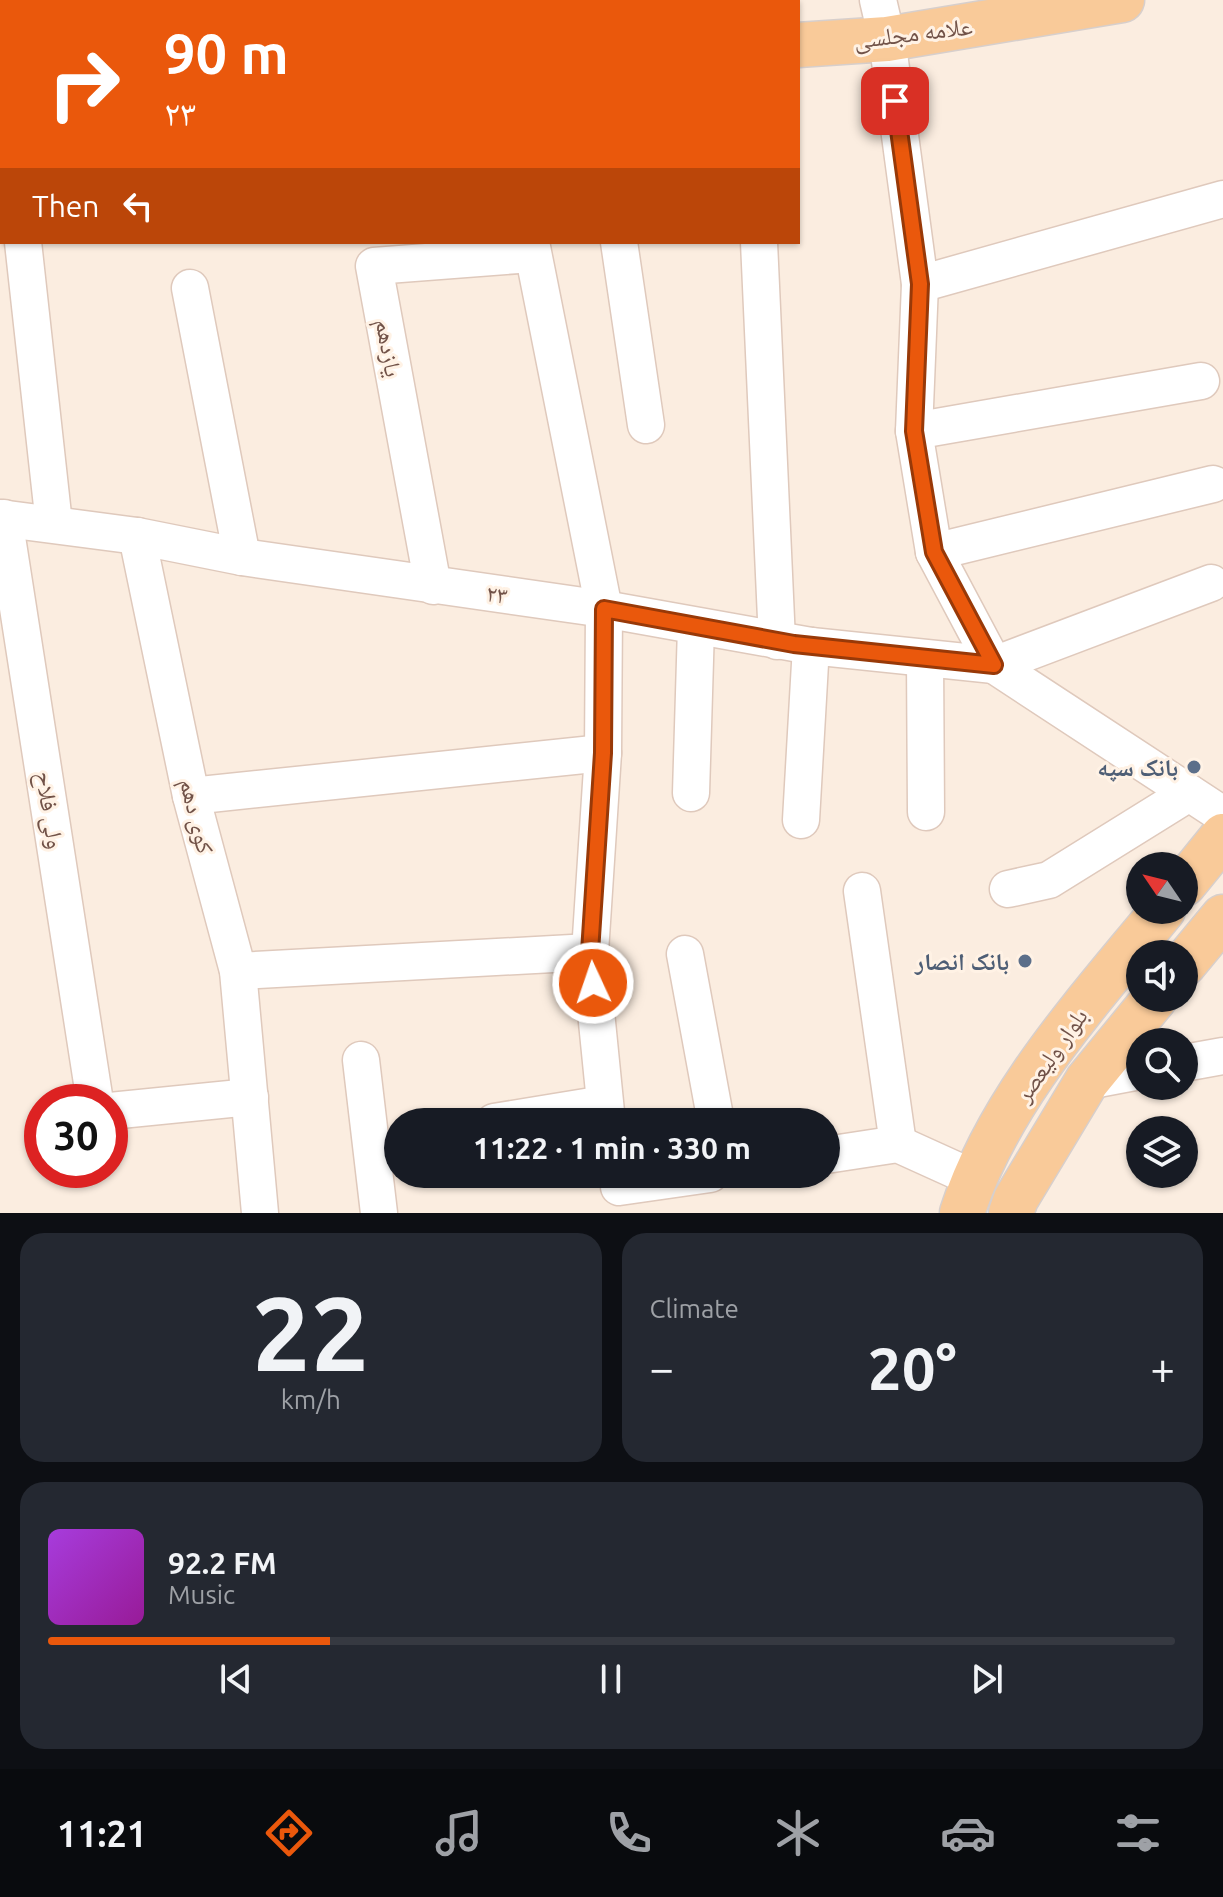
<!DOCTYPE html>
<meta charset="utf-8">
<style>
:root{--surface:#171b24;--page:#242831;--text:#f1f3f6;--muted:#9ea1a6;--line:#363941;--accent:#ea580c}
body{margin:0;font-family:Ubuntu,"Noto Naskh Arabic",sans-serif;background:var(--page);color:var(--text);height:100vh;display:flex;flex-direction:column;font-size:30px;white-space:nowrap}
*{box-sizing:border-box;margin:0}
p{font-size:26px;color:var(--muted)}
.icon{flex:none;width:44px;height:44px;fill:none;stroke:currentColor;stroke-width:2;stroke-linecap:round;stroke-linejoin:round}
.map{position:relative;height:1213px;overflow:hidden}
.panel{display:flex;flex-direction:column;gap:20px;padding:20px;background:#0d0f14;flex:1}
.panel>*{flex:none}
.top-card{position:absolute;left:0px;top:0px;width:800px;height:244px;box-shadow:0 2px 6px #0004;background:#ea580c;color:#fff;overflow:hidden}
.needle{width:52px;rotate:305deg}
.buttons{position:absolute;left:1126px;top:852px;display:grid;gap:16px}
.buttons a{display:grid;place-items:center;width:72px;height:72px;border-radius:50%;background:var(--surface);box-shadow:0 2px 6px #0004;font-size:40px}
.speed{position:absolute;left:24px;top:1084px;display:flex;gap:16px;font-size:40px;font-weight:700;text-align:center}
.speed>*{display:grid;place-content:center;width:104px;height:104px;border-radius:50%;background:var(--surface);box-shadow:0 2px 6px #0004;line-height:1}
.speed .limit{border:12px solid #d22;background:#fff;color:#111}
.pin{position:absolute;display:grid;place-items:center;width:68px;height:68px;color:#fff;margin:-34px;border-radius:16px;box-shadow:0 4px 12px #0006}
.me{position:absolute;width:88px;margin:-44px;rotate:357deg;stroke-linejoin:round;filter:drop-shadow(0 0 6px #0008)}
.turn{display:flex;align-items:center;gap:28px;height:168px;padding:0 32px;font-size:36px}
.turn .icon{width:104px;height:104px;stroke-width:2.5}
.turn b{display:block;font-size:56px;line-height:68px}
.then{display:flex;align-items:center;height:76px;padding:0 32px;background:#0003;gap:16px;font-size:30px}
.big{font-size:60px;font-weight:700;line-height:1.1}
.panel .widget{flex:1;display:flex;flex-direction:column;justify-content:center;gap:12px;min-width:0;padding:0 28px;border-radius:24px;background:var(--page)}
.panel .dial{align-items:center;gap:0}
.dial b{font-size:104px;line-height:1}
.song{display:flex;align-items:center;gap:24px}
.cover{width:96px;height:96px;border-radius:12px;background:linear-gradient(135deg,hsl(280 70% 55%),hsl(300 70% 35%))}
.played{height:8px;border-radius:4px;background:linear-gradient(90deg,var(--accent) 25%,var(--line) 25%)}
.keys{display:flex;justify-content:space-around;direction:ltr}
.heat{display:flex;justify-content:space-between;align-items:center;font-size:44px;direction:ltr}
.panel .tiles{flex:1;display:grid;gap:20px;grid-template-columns:1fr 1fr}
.widget:last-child{grid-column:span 2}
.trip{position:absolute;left:384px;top:1108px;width:456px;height:80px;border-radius:40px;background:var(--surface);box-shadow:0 2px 6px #0004;font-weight:700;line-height:80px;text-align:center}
.menu{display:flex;height:128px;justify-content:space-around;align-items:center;background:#090b0e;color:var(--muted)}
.menu .icon{width:56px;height:56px}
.menu .on{color:var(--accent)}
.menu b{font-size:36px;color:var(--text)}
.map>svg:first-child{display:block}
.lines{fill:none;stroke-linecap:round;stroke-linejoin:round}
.minor-casing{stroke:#dfc9bc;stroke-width:39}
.major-casing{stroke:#d7cfcc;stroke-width:47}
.minor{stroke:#fff;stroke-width:36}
.major{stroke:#f9ca99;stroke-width:44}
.route-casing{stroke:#983908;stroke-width:20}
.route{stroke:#ea580c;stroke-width:14}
.service-dot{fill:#5c6f8a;stroke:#fff2e5;stroke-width:3}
.labels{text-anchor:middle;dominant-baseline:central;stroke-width:6;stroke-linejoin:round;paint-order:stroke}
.street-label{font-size:24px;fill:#715248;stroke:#fff2e5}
.service-label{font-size:24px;font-weight:bold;fill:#4e5e75;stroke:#fff2e5;text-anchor:end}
</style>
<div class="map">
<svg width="1223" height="1213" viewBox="0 0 1223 1213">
<rect width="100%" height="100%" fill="#fbede0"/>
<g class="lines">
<g class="minor-casing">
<g id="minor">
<path d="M101,0L102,2"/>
<path d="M237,0V2"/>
<path d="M471,0L472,2"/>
<path d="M878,0L887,39L920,284L914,431L934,552L994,665L1223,815"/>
<path d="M515,2V0"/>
<path d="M23,242L54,524"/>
<path d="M531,242L604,609L603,753L590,952L607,1122"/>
<path d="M619,242L646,425"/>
<path d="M759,242L777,641"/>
<path d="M920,284L1223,199"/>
<path d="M190,288L242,557"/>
<path d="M914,431L1201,381"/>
<path d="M0,518L137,536L242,557L604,609L811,646L994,665L1211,583"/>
<path d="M4,518L95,1102"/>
<path d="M137,536L191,796L238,971L260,1213"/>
<path d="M934,552L1213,484"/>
<path d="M433,586L374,266L532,254"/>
<path d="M925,659L926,812"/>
<path d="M691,793L696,627"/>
<path d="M191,796L603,753"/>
<path d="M801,820L811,646"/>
<path d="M1008,889L1049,880L1189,793"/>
<path d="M862,891L898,1144"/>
<path d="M685,954L716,1122"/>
<path d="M238,971L590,952"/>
<path d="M361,1060L379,1213"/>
<path d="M1184,1063L1223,1056"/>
<path d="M1087,1081L1140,1071"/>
<path d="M110,1111L250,1097"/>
<path d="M494,1122L604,1104"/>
<path d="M826,1155L898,1144L973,1178"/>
<path d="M619,1187L710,1174"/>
</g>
</g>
<g class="major-casing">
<g id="major">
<path d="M0,20H2"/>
<path d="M798,45L887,39L1122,0"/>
<path d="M0,70H2"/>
<path d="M1184,884L1223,836"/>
<path d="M1184,964L1223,917"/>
<path d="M962,1213C999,1098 1088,1002 1163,910"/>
<path d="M1011,1213L1016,1199L1087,1081L1155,998"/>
</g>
</g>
<use href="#minor" class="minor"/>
<use href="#major" class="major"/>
</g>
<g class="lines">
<g class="route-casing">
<path id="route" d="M593,983L590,952L603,753L604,609L794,644L994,665L934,552L914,431L920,284L895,101"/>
</g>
<use href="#route" class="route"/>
</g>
<g class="service-dot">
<circle cx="1194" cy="767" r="8"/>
<circle cx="1025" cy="961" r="8"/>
</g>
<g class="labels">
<g class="street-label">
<text transform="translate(913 33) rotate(-7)">علامه مجلسی</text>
<text transform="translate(389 348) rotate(80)">یازدهم</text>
<text transform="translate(497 594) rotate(8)">۲۳</text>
<text transform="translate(50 810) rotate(81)">ولی فلاح</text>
<text transform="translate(197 816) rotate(76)">کوی دهم</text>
<text transform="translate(1051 1055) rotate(-55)">بلوار ولیعصر</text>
</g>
<g class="service-label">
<text x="1178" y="767">بانک سپه</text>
<text x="1009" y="961">بانک انصار</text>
</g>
</g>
</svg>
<div class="buttons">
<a><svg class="needle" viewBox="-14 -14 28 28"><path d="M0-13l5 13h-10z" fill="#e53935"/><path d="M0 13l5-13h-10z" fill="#9ea1a6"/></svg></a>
<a><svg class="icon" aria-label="sound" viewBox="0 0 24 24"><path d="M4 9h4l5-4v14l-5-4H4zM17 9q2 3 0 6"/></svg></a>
<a><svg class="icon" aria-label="search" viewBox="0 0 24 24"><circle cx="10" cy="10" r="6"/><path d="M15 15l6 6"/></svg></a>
<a><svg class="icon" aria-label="layers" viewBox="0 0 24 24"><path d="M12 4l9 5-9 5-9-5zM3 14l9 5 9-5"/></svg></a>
</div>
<div class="speed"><div class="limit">30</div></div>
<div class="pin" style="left:895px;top:101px;background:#d93025"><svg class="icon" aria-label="arrive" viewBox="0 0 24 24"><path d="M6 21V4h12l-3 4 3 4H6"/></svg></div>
<svg class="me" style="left:593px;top:983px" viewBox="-20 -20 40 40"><circle r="17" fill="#ea580c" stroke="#fff" stroke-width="3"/><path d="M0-11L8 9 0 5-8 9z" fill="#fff"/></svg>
<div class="trip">11:22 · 1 min · 330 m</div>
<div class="top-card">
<div class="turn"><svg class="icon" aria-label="right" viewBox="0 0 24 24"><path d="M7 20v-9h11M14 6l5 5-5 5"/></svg><div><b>90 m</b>۲۳</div></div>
<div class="then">Then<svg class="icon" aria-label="left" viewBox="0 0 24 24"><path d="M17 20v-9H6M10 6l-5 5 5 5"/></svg></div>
</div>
</div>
<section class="panel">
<div class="tiles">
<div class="widget dial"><b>22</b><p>km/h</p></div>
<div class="widget"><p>Climate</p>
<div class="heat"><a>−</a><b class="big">20°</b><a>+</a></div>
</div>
<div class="widget">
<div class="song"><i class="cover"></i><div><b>92.2 FM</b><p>Music</p></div></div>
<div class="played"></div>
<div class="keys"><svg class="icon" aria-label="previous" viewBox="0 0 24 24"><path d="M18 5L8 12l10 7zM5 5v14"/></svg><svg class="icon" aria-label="pause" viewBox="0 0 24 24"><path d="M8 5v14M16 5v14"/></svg><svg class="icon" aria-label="next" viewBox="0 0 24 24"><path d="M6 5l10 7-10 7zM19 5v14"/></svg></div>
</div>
</div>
</section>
<nav class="menu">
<b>11:21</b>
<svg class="icon on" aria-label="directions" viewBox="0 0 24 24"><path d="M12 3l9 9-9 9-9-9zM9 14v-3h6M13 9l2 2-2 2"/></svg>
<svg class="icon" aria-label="music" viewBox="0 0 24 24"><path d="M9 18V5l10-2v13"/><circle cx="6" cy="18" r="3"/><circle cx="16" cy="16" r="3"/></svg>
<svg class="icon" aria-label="phone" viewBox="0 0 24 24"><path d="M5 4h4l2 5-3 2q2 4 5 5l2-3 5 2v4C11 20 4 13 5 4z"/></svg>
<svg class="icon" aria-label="climate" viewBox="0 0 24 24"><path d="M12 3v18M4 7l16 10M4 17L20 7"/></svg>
<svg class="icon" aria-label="car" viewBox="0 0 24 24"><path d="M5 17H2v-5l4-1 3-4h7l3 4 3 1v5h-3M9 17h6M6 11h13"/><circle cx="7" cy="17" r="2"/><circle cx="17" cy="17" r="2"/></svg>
<svg class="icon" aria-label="filters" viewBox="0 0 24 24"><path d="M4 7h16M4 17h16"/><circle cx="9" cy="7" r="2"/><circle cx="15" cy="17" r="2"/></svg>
</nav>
